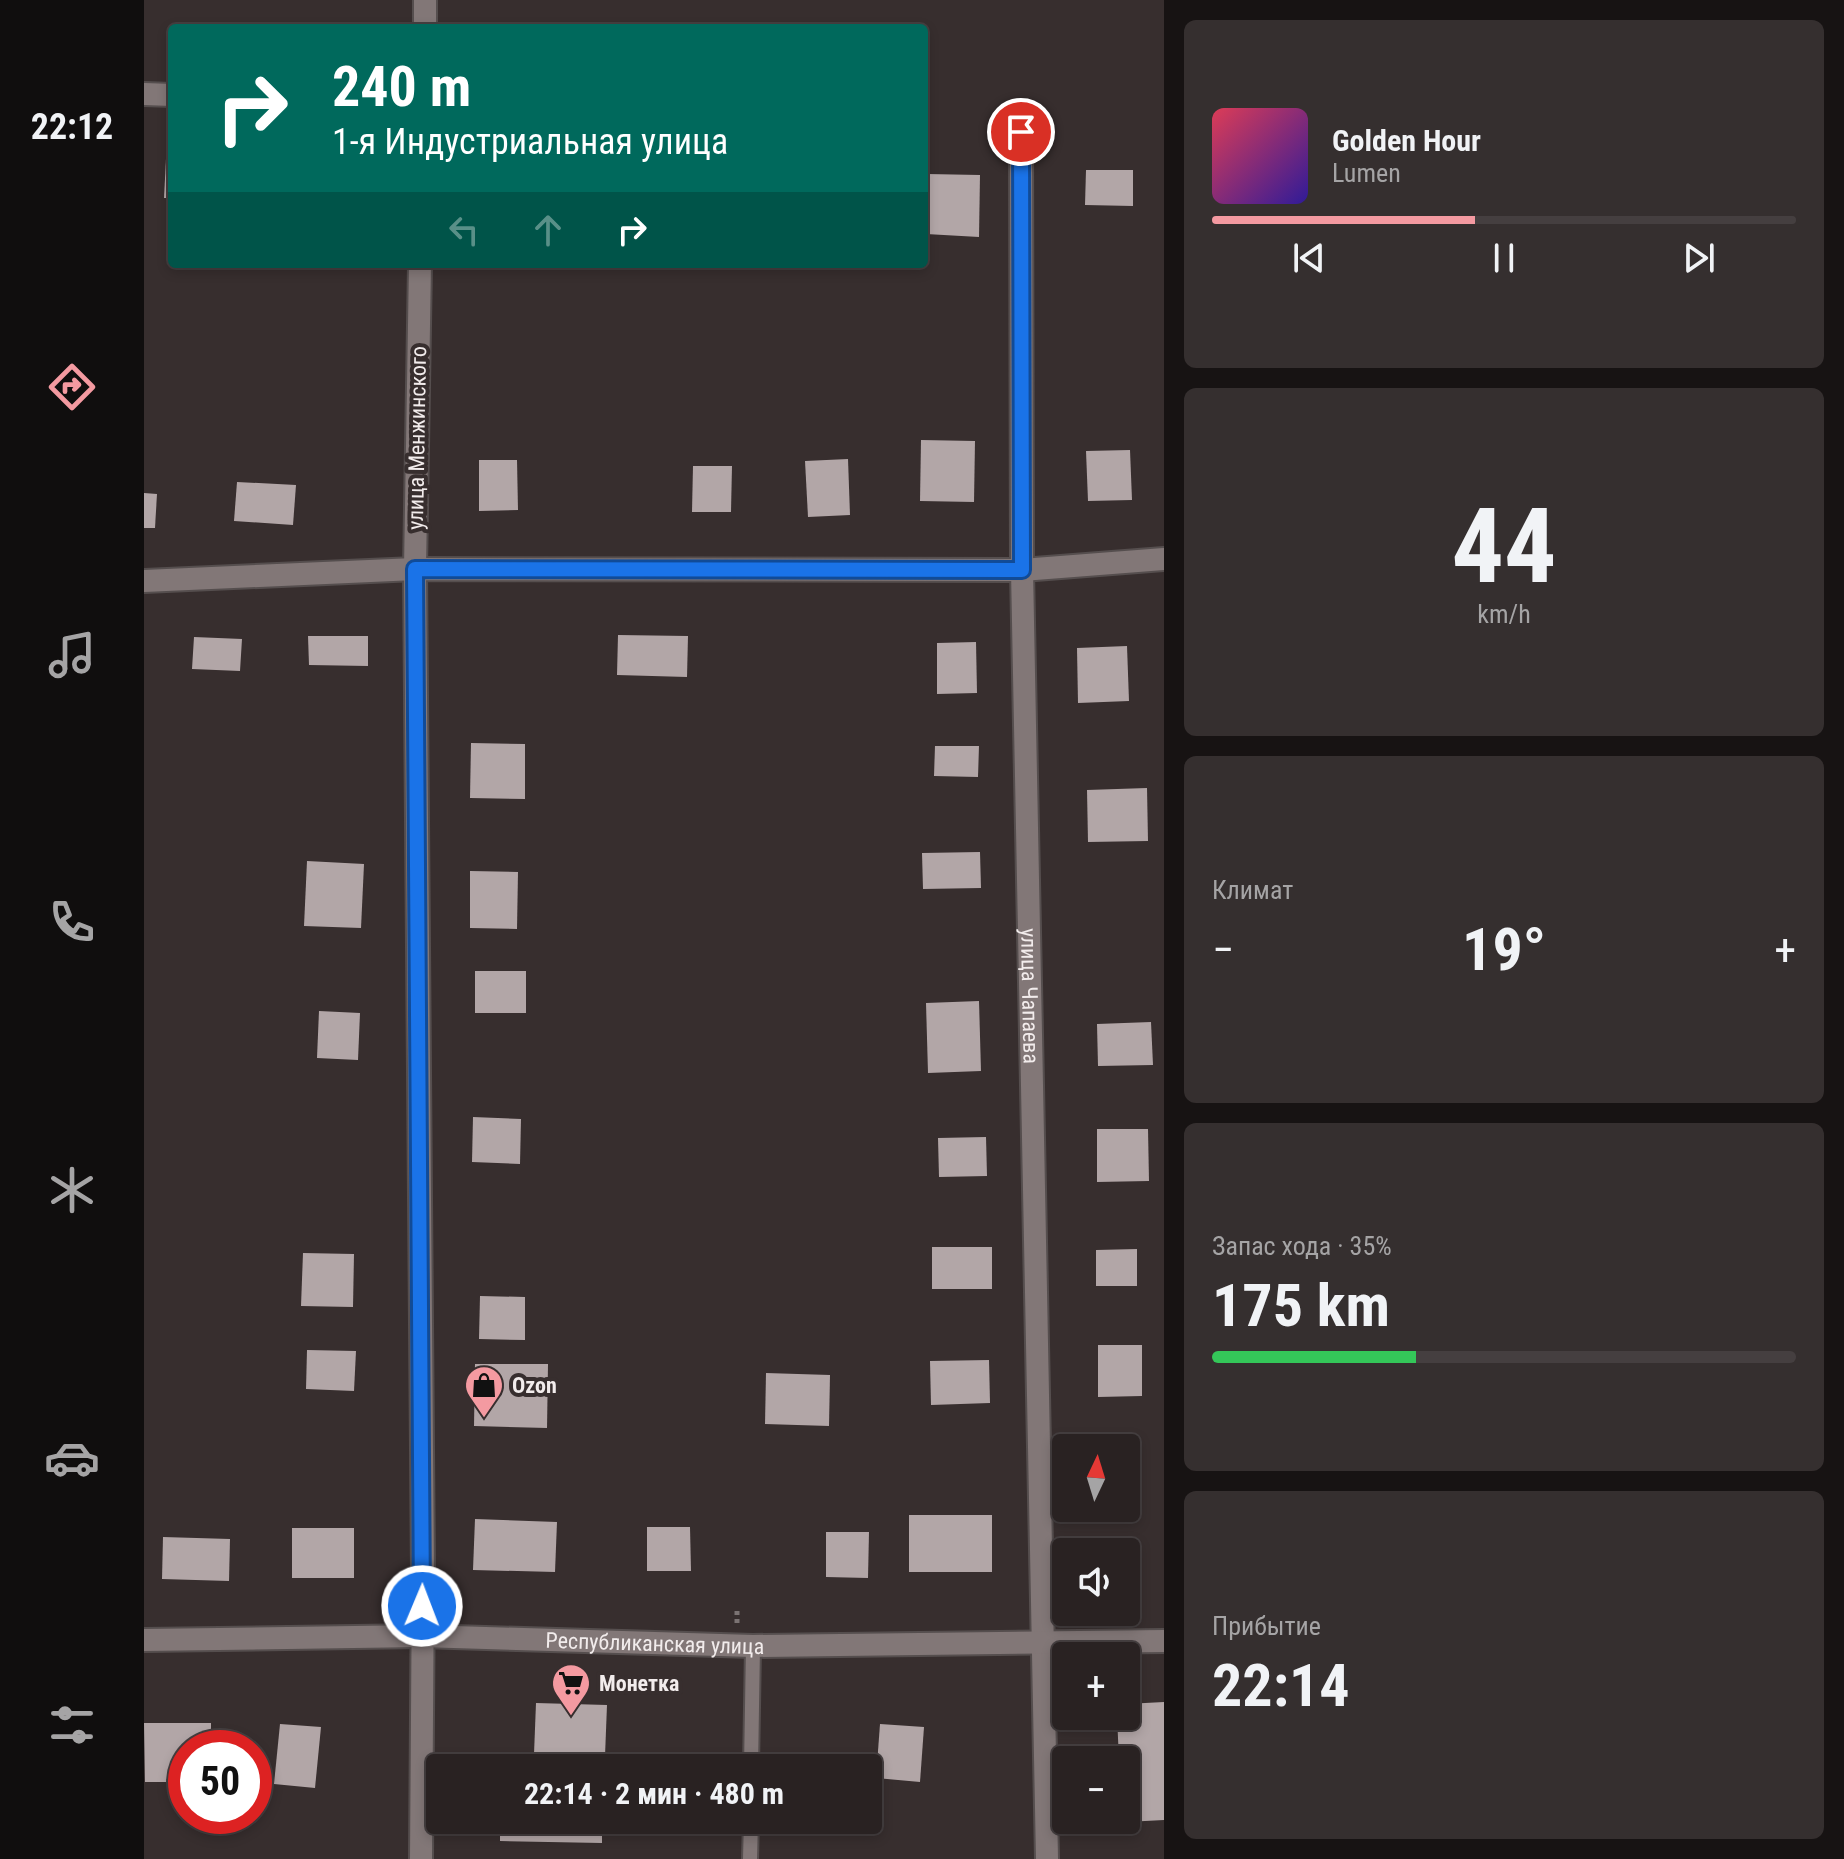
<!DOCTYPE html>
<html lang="ru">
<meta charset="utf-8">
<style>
:root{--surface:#292222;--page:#352f2f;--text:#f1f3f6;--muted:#a5a4a5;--line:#453f40;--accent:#f49aa1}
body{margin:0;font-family:"Roboto Condensed",sans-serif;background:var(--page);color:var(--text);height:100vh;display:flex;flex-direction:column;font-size:30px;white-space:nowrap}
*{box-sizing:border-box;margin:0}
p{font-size:26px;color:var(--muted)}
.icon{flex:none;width:44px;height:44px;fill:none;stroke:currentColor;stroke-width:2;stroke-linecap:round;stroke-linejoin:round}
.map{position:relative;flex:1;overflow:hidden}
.sheet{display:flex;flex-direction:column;gap:20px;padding:20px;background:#171313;width:680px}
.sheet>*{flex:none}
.banner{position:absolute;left:24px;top:24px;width:760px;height:244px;border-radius:8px;box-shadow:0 4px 12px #0003,0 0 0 2px var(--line);background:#00695c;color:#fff;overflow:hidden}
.needle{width:52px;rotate:4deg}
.controls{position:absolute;left:908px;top:1434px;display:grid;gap:16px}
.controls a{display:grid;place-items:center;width:88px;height:88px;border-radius:8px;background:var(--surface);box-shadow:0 4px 12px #0003,0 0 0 2px var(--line);font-size:40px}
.speed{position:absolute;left:24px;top:1730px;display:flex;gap:16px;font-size:40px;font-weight:700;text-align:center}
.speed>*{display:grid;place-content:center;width:104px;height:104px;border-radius:50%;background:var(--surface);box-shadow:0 4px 12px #0003,0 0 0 2px var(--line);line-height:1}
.speed .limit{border:12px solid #d22;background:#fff;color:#111}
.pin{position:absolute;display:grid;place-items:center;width:68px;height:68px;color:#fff;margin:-34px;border:4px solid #fff;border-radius:50%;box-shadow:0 2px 8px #0007}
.me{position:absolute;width:88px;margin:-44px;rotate:1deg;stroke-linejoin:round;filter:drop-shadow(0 0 6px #0008)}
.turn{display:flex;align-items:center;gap:28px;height:168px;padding:0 32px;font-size:36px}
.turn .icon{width:104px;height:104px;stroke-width:2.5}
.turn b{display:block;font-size:56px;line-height:68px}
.lanes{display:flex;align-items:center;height:76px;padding:0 32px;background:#0003;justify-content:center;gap:40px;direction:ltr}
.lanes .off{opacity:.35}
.big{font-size:60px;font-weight:700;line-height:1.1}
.sheet .tile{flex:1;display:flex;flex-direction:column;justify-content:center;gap:12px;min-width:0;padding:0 28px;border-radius:12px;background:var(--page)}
.sheet .dial{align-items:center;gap:0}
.dial b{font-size:104px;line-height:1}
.song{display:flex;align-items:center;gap:24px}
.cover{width:96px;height:96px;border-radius:12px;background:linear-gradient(135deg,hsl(350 70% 55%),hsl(250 70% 35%))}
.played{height:8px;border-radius:4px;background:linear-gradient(90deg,var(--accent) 45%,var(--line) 45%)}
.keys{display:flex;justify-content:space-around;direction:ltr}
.heat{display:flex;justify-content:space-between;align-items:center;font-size:44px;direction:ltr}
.charge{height:12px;border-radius:6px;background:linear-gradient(90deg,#34c759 35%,var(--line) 0)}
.trip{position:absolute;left:282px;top:1754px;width:456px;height:80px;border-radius:8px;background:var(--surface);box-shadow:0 4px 12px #0003,0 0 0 2px var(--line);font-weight:700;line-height:80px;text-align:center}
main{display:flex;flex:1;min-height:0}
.tabs{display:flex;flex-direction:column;width:144px;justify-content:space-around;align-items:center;background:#100e0e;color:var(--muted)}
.tabs .icon{width:56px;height:56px}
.tabs .current{color:var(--accent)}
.tabs b{font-size:36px;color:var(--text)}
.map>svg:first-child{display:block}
.building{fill:#b2a6a7}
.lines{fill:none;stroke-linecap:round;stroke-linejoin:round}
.service-casing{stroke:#554e4e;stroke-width:18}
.minor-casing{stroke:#554e4e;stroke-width:26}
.tertiary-casing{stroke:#554e4e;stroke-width:26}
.secondary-casing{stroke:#554e4e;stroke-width:26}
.path{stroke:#7b7373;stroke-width:5;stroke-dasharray:4 4;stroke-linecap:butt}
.service{stroke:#827777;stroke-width:14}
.minor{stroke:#827777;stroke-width:22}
.tertiary{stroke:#827777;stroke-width:22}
.secondary{stroke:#827777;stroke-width:22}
.route-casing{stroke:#114b97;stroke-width:20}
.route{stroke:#1a73e8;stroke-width:14}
.labels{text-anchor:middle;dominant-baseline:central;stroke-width:8;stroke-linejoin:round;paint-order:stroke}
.street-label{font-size:22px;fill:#f2ecec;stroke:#372e2e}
.poi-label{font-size:22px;font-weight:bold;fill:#f2ecec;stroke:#372e2e;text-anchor:start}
</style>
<main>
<nav class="tabs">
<b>22:12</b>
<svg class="icon current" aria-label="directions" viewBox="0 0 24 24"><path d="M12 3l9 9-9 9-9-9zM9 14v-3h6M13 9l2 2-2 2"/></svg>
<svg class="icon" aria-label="music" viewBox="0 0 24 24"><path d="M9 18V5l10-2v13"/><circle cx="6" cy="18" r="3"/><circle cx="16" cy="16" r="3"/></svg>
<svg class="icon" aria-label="phone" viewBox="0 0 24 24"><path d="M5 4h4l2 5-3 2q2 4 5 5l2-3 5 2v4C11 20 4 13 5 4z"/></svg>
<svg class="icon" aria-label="climate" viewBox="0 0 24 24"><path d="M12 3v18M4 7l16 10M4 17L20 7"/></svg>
<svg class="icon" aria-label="car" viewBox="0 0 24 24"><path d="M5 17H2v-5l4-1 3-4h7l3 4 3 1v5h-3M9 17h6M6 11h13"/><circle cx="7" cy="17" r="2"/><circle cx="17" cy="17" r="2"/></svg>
<svg class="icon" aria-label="filters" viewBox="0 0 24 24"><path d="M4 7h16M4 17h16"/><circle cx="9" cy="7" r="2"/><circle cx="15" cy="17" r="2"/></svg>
</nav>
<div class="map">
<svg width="1020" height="1859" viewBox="0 0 1020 1859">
<rect width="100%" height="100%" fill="#372e2e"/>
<g class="building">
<path d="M22,159H28V198H20Z"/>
<path d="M942,170H989V206L941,205Z"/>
<path d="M783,174L836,175L835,237L782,234Z"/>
<path d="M777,440L831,441L830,502L776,501Z"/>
<path d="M986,450L988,500L944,501L942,451Z"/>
<path d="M704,459L706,515L664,517L661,461Z"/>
<path d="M335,460H373L374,510L335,511Z"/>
<path d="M549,466H588L587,512H548Z"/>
<path d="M93,482L152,485L149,525L90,521Z"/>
<path d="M0,493L13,494L11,528H0Z"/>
<path d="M474,635L544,636L543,677L473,675Z"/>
<path d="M164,636H224V666L165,665Z"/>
<path d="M50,637L98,639L96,671L48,669Z"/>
<path d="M832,642L833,693L793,694V643Z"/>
<path d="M983,646L985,701L934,703L933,648Z"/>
<path d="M327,743L381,744V799L326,798Z"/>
<path d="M791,746H835L834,777L790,776Z"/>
<path d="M1003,788L1004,841L944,842L943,790Z"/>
<path d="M836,852L837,888L779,889L778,853Z"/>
<path d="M163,861L220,864L217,928L160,926Z"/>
<path d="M326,871L374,872L373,929L326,928Z"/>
<rect x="331" y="971" width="51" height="42"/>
<path d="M835,1001L837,1071L784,1073L782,1003Z"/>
<path d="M175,1011L216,1013L214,1060L173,1058Z"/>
<path d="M1007,1022L1009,1065L954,1066L953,1024Z"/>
<path d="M329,1117L377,1119L376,1164L328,1162Z"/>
<path d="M953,1129H1004L1005,1181L953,1182Z"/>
<path d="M842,1137L843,1176L795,1177L794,1138Z"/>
<rect x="788" y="1247" width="60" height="42"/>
<path d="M993,1249V1286H952V1250Z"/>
<path d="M159,1253L210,1254L209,1307L157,1306Z"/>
<path d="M336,1296L381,1297V1340L335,1339Z"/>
<path d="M954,1345H998V1396L954,1397Z"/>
<path d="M163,1350L212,1351L210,1391L162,1389Z"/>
<path d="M845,1360L846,1403L787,1405L786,1361Z"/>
<path d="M331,1364H404L403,1428L330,1426Z"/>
<path d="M622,1373L686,1375L685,1426L621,1424Z"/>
<rect x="765" y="1515" width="83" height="57"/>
<path d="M331,1519L413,1522L411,1572L329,1570Z"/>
<path d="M503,1527H546L547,1571H503Z"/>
<rect x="148" y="1528" width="62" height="50"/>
<path d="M682,1532H725L724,1578L682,1577Z"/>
<path d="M19,1537L86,1539L85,1581L18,1579Z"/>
<path d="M1020,1702V1820L982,1822V1760H975L973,1716H982V1704Z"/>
<path d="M392,1703L463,1705L461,1756L390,1754Z"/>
<path d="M0,1723H67V1748H42V1782H1Z"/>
<path d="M136,1724L177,1727L171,1788L130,1784Z"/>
<path d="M736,1724L780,1727L776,1782L732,1778Z"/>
<path d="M356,1820H458V1843L356,1841Z"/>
</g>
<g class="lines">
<g class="service-casing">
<g id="service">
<path d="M607,1768L609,1646"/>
<path d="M606,1859L607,1820"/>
</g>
</g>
<g class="minor-casing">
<g id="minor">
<path d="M0,94L28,95"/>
<path id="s1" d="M877,132L878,570L903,1859"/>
<path d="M0,581L271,569L878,570L1020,559"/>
<path d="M0,1640L277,1636"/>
</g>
</g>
<g class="tertiary-casing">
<g id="tertiary">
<path id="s2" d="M277,1636L609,1646L1020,1641"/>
</g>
</g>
<g class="secondary-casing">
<g id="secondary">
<path d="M281,0V28"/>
<path d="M276,264L271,569L279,1575L277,1859"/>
</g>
</g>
<path class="path" d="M593,1611V1623"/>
<use href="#service" class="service"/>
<use href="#minor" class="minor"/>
<use href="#tertiary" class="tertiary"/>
<use href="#secondary" class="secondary"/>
</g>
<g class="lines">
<g class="route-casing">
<path id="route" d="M278,1606L271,569L878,570L877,132"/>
</g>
<use href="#route" class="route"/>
</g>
<defs>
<g id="shop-pin" transform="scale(2)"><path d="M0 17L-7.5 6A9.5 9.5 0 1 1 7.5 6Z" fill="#f49aa1" stroke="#372e2e"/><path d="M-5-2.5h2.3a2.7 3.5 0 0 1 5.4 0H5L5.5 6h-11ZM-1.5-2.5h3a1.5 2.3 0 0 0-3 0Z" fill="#111"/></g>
<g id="supermarket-pin" transform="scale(2)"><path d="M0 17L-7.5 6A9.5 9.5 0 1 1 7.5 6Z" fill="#f49aa1" stroke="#372e2e"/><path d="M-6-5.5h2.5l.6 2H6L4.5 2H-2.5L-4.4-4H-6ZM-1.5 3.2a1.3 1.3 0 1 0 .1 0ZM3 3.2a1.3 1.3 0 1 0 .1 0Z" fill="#111"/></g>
</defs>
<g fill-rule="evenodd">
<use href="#shop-pin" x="340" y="1385"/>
<use href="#supermarket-pin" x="427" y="1683"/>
</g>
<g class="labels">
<g class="street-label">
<text transform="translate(273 438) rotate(-89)">улица Менжинского</text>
<text stroke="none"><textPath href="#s1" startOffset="864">улица Чапаева</textPath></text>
<text stroke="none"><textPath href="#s2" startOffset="234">Республиканская улица</textPath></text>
</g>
<g class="poi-label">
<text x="368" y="1385">Ozon</text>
<text x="455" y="1683">Монетка</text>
</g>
</g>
</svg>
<div class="controls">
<a><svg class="needle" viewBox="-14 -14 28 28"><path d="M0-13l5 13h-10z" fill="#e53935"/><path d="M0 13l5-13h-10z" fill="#a5a4a5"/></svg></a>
<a><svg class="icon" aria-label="sound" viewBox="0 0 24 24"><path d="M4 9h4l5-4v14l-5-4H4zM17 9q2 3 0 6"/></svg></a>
<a>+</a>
<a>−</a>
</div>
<div class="speed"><div class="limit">50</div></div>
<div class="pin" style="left:877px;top:132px;background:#d93025"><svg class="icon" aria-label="arrive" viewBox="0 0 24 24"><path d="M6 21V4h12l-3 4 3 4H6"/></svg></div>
<svg class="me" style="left:278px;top:1606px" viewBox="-20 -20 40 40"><circle r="17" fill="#1a73e8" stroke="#fff" stroke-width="3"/><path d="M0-11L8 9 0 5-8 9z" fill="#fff"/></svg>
<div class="trip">22:14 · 2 мин · 480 m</div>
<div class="banner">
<div class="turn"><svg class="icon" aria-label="right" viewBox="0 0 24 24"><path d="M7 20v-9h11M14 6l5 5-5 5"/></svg><div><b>240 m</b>1-я Индустриальная улица</div></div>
<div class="lanes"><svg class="icon off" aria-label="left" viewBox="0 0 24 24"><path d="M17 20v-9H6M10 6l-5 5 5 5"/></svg><svg class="icon off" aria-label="ahead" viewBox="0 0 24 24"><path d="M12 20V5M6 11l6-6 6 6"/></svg><svg class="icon" aria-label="right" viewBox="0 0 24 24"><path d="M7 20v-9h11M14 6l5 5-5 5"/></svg></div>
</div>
</div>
<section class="sheet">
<div class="tile">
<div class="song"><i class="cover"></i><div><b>Golden Hour</b><p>Lumen</p></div></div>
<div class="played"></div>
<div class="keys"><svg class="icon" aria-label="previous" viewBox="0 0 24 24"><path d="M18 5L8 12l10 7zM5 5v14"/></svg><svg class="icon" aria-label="pause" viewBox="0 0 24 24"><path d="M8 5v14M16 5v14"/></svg><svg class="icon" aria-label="next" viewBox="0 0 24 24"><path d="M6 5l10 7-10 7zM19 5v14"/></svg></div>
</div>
<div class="tile dial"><b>44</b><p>km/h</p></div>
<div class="tile"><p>Климат</p>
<div class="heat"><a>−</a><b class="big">19°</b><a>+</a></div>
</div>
<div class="tile"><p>Запас хода · 35%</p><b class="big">175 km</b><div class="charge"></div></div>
<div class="tile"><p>Прибытие</p><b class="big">22:14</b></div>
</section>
</main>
